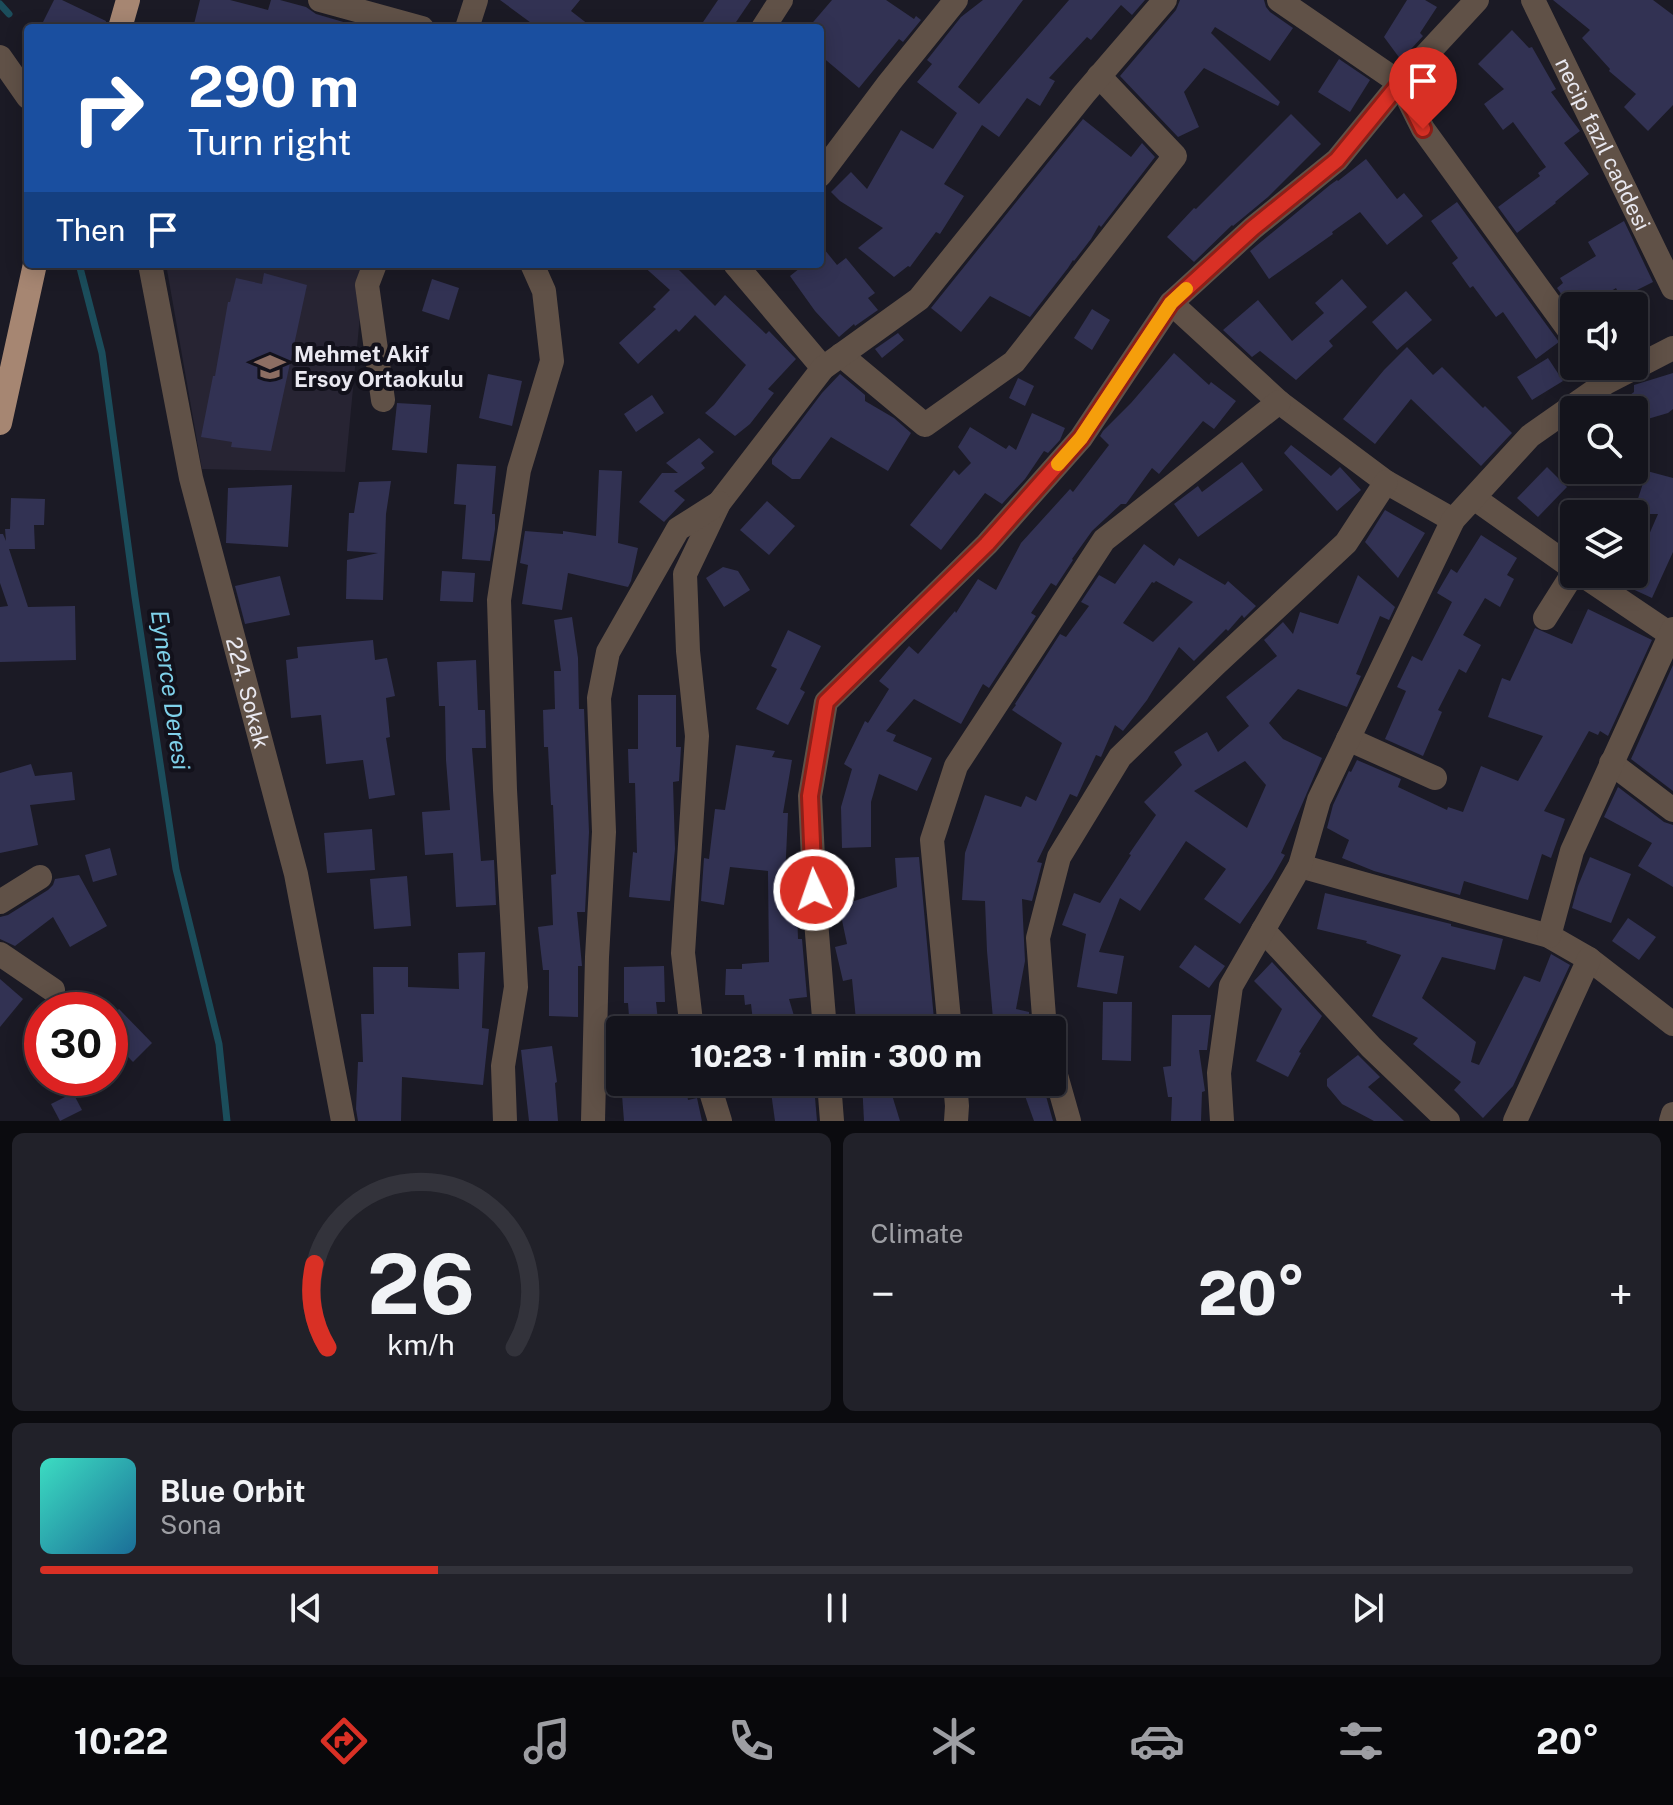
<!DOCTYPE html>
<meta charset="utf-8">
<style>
:root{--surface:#14141c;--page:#212129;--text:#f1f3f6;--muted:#9d9ea3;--line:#33333b;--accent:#d93025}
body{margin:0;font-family:"Public Sans",sans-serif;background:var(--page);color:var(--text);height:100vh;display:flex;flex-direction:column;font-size:30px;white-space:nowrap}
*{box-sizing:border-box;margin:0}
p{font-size:26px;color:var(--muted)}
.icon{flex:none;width:44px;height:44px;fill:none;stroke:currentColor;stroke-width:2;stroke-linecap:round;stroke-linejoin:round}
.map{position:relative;height:1121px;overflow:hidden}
.panel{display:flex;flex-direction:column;gap:12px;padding:12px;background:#0b0b0f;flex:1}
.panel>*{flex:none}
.banner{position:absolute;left:24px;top:24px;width:800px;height:244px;border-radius:8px;box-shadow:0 4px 20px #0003,0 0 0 2px var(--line);background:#1a4fa0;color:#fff;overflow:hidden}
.controls{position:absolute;left:1560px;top:292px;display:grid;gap:16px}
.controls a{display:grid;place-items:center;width:88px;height:88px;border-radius:8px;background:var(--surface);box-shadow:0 4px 20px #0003,0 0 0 2px var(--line);font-size:40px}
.speed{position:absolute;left:24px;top:992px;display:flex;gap:16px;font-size:40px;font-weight:700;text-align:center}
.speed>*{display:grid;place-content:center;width:104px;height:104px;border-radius:50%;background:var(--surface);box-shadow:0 4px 20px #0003,0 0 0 2px var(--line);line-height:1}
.speed .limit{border:12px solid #d22;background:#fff;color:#111}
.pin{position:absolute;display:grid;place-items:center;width:68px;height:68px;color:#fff;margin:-82px -34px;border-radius:50% 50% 50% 0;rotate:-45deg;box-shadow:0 0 8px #0007}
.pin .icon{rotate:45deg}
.me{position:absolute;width:88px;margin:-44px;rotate:357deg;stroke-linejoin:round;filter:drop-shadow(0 0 6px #0008)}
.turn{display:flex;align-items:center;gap:28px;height:168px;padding:0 32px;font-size:36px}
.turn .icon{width:104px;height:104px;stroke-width:2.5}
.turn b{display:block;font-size:56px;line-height:68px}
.then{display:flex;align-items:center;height:76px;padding:0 32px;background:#0003;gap:16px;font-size:30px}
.big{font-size:60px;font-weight:800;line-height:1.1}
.panel .tile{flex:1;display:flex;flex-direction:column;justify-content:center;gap:12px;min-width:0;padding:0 28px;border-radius:12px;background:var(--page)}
.panel .dial{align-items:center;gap:0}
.dial svg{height:208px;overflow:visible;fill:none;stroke:var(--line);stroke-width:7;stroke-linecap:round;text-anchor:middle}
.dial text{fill:var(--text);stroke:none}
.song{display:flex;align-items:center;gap:24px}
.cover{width:96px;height:96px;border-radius:12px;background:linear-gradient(135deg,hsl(170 70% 55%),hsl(200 70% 35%))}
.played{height:8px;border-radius:4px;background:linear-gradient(90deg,var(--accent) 25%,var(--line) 25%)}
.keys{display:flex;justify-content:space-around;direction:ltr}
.heat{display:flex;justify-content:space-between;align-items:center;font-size:44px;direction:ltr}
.panel .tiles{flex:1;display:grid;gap:12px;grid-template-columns:1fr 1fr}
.tile:last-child{grid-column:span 2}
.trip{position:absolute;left:606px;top:1016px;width:460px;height:80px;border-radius:8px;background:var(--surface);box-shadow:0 4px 20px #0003,0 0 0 2px var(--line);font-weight:800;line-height:80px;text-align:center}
.dock{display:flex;height:128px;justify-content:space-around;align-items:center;background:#08080b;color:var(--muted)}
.dock .icon{width:56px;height:56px}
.dock .current{color:var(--accent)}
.dock b{font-size:36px;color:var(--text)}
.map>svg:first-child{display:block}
.education{fill:#272433}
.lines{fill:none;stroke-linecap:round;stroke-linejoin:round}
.stream{stroke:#1b4d5b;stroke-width:7}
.building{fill:#323253;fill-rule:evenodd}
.minor{stroke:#605147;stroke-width:24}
.major{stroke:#a68672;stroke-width:24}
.route-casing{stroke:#8d1f18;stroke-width:20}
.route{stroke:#d93025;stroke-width:14}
.slow{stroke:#f59e0b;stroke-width:14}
.labels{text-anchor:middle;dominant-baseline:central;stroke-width:8;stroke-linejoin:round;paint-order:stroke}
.street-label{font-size:22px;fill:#e9e8f0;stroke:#12111b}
.poi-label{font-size:22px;font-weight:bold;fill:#e9e8f0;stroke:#12111b;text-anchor:start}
.water-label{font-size:24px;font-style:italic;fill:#7fd1ea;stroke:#12111b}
</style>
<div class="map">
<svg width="1673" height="1121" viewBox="0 0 1673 1121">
<rect width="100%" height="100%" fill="#1b1a25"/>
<path class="education" d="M166,264H365L345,472L202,469Z"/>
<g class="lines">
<g class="stream">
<path d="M0,4L9,14"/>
<path d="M79,264L102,353L135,597L176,869L219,1044L227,1121"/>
</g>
</g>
<g class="building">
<path d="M54,0H62L106,21L105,28H40Z"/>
<path d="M200,0H230L268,10L271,0H280L306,7L316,14L357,26V28H193Z"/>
<path d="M500,0H580L571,11L593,28H538Z"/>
<path d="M718,0H751L732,28H699Z"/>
<path d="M832,0H886L914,19L916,16L921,20L903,42L899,39L859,88L820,55V28H808Z"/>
<path d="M983,0H1023L958,87L979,104L1069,0H1145L1132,15L1121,5L1091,40L1087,37L1049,78L1055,81L1040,106L1027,98L999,137L982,125L944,184L964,196L940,234L936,232L910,267L908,266L894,277L858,248L883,228L840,201L831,192L851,172L867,189L901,130L933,149L957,113L917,82L932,64L927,60L961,17Z"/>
<path d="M1180,0H1264L1266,7L1270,12L1293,28L1270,61L1215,27L1211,33L1280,102L1278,106L1204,68L1184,92L1199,127L1178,137L1120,76L1176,10Z"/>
<path d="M1407,0H1425L1437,7L1420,33L1423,36L1401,60L1384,37Z"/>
<path d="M1553,0H1653L1673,15V105L1648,131L1624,107L1636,94L1609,71L1610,69L1582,38L1590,30Z"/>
<path d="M1512,30L1529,48L1532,47L1556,89L1551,92L1580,131L1564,143L1589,174L1555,202L1556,203L1517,233L1498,207L1540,176L1538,173L1546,167L1513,122L1503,130L1484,104L1504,89L1478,64Z"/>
<path d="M1339,59L1370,80L1350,112L1318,92Z"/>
<path d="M1441,61L1455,80L1430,99L1419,85Z"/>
<path d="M1291,114L1321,144L1268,197L1233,226L1232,225L1194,262L1167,237L1194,208L1196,209Z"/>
<path d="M1083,119L1131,157L1142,143L1155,157L1101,227L1099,225L1091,239L1074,261L1073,260L1068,268L1030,317L990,296L961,332L931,308Z"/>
<path d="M1366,159L1397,199L1404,193L1423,216L1387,245L1360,212L1332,232L1333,234L1269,279L1250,251L1330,185L1337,180L1338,181Z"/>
<path d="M1457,202L1559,342L1536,359L1503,312L1496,317L1473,286L1470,288L1452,263L1458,258L1431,221Z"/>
<path d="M1624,221L1653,282L1621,298L1616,288L1586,306H1570L1557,288L1563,283L1560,278L1596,256L1588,242Z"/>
<path d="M820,244L837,265L846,258L875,293L868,298L878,310L855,326L854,324L839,337L815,311L790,276L805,264H820Z"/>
<path d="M641,264H673L715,306L725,295L766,334L769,331L796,359L768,389L774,393L750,424L735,436L705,413L714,405L746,365L695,315L679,332L676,329L638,364L619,343L656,309L653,307L670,290Z"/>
<path d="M264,273L307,285L271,451L231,447L232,442L201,437L213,376H215L228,302H230L236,278L262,284Z"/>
<path d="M432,279L459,288L449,320L422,311Z"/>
<path d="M1342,279L1367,307L1329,341L1333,346L1296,380L1260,351L1252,357L1223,330L1258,300L1292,341L1324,313L1315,303Z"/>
<path d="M1406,291L1432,320L1397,350L1372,322Z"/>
<path d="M1092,309L1110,320L1092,350L1074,338Z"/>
<path d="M898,333L904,340L882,358L875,349Z"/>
<path d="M1407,347L1433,375L1442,367L1483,408L1485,406L1512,433L1481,466L1411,399L1375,444L1343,419L1384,370Z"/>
<path d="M1174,353L1209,385L1211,382L1236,401L1214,429L1203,421L1159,474L1152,468L1126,504H1121L1092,531L1072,559L1073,560L1056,586L1051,583L1031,613L1036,616L989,688L983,684L961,724L914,699L886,731L896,735L893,741L932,758L917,791L879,774L871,802V847L842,848L841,807L852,769L844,764L865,721L868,723L889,689L879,681L909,646L918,654L955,611L956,613L978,579L996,590L1021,543L1070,489L1073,492L1109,445L1100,436L1103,431L1131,403Z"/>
<path d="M1548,358L1563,381L1532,400L1517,377Z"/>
<path d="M1673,373V409L1668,413L1634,423V410H1610L1634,392V385Z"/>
<path d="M488,374L522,381L512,426L479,418Z"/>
<path d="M840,374L865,395V401L894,418L911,433L888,471L831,437L800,479H792L772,464V459L822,393Z"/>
<path d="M1018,378L1034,386L1025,406L1009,398Z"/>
<path d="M652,395L664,413L636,432L624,414Z"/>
<path d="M397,403L431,405L427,453L392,450Z"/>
<path d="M1032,413L1065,428L1060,440L1048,453L1044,451L1025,479L1002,504L985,493L941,550L910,525L954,470L959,475L971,463L958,447L970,427L1006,449L1009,445L1016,450Z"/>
<path d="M699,438L714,452L701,463L705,468L674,491L685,500L664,522L639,502L662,473H678L666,463Z"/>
<path d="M1291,445L1331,476L1340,467L1361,490L1337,511L1284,453Z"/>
<path d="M1242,462L1263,490L1198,537L1174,504L1198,486L1202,492Z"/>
<path d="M457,464L496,466L492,514H495V529L490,561L462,559L466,505L454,504Z"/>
<path d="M1547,467L1567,487L1538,517L1517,498Z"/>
<path d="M599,470L622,471L618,543L638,548L631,581L628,587L568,573L562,610L522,604L528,565L520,563L525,531L563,534V531L596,536Z"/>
<path d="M1647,471L1673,478V552L1652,598L1626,586L1632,574H1634V569L1658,514H1633Z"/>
<path d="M391,481L386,514L383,600L346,599L347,560L378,553L347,551L349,513H354L359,482Z"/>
<path d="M292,485L288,547L226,543L228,488Z"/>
<path d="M11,498L45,499L44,525H34L35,549H9L28,607L75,606L76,660L0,662V607L8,606L0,583V534H3L6,541L5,529H10Z"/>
<path d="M767,501L795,526L769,555L740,530Z"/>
<path d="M1385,510L1425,533L1398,578L1365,542Z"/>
<path d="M1481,535L1517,558L1507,575L1514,579L1500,607L1485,598L1463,635L1481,645L1466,673L1459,669L1438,710L1442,712L1423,756L1385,739L1406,691L1397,687L1412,656L1422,661L1452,602L1437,593L1451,569L1457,573Z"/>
<path d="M1144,544L1174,566L1179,558L1225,585L1228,581L1256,606L1244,618L1242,615L1228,631L1226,629L1194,661L1179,647L1147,700L1123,731L1115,725L1101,757L1096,755L1077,797L1070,794L1037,862L1042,863L1032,901L1022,899L1025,961L1016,1009L1029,1012L1030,1030H994L987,951L985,901L962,900L965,853L985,795L1021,807L1026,796L1036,801L1062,743L1012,710L1016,705L1015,704L1060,634L1066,637L1089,606L1081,602L1099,575L1115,584ZM1156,581L1193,602L1153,642L1123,623L1152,582L1154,583Z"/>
<path d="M723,567L738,571L750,590L724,607L706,578Z"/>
<path d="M442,571L475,573L473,602L440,601Z"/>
<path d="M1358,575L1395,607L1389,620L1380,616L1356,674L1361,676L1347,707L1298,689L1269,723L1283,739L1322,758L1281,853L1285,855L1272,878L1240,924L1204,899L1226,869L1186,841L1140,911L1120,898L1099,952L1124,956L1117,994L1077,987L1086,934L1062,925L1074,893L1100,903L1131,855L1129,854L1156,815L1144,802L1182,765L1174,752L1207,732L1218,752L1249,726L1226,697L1277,656L1264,640L1283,622L1293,634L1300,612L1338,624ZM1245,761L1266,785L1247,828L1194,791Z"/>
<path d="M280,576L290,615L245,624L235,586Z"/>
<path d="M1588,609L1652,640L1608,736L1600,731L1598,735L1589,731L1544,811L1565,819L1551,858L1542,854L1528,900L1464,881L1460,895L1374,871L1342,858L1349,840L1327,828L1333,805L1349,771L1351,772L1357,760L1401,779L1398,787L1447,810L1448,807L1463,812L1481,766L1518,781L1543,736L1488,717L1502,678L1510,681L1535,628L1572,644Z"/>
<path d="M572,617L578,658L579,709H584L589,832L585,912H577L582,966H578V1017L549,1016V970H543L538,927L553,925L551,875L556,874L553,805H551L548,747H544L543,710L555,709L554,671H561L554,620Z"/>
<path d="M788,630L821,646L800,689L805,692L788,725L756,709L777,669L771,666Z"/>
<path d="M373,640L375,660L387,658L395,696L386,698L390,737L386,738L395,795L369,799L363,760L326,764L321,715L291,718L286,660L298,658L297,647Z"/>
<path d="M476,660L478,710H485L486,748H472L481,861L494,860L496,905L456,907L453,853L425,855L422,812L450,810L446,760L445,706H439L437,662Z"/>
<path d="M1673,665V791L1631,759Z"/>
<path d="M638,695H676V747H681L679,781L673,782L675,849L670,901L629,897L633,852L637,853L635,783H629L628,749H638Z"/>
<path d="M736,745L775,751L772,757L792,760L783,813H788L785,878H796L798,939H802L807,997L789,999L797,1026L786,1030H754L751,1004L745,1005L744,995H725L726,969H742V964L769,962L768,871L730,867L724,905L701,901L704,858L709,859L715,809L725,810Z"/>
<path d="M31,764L35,776L72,772L75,800L30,805L38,845L0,853V773Z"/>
<path d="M1618,787L1664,822L1673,825V887L1638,866L1652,843L1604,817Z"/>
<path d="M372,829L375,870L327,873L324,833Z"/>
<path d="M110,848L117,875L93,882L85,855Z"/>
<path d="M919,857L935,1030H857L852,979L843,981L835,947L847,944L839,906L897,887L895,858Z"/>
<path d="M1590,857L1631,874L1611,923L1572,908L1578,886Z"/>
<path d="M79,875L107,926L70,947L53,917L15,946L0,939V917L8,915L48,890L53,885L55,879Z"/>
<path d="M407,876L411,926L374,929L370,879Z"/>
<path d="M1325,893L1435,920L1451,924V926L1503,939L1495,970L1442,957L1422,998L1476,1042L1471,1062L1479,1065L1524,976L1540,982L1551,954L1570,965L1513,1086L1483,1118L1454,1090L1461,1082L1413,1044L1418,1038L1372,1016L1401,955L1366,943L1367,941L1317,929Z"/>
<path d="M1628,918L1656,937L1639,960L1612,941Z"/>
<path d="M1195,945L1225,966L1209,988L1179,967Z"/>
<path d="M485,952L482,1028L489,1029L483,1085L402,1077L401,1121H358L356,1109L358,1062H363L361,1014H374L373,967H408V987L459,989L458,953Z"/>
<path d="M1272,962L1322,1016L1299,1052L1301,1053L1288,1077L1256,1061L1282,1009L1254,981Z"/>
<path d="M664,966L665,1002H656L659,1030H630L628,1003H624V967Z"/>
<path d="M0,979L23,999L0,1027Z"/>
<path d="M1103,1002H1132L1131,1061L1102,1060Z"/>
<path d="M119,1009L152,1043L133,1062L110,1038V1018Z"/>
<path d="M1172,1015H1211L1207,1050H1199L1205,1091L1202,1092L1201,1121H1171L1172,1097H1168L1163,1067L1171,1066Z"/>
<path d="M552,1046L557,1082L555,1083L558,1121H529L521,1050Z"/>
<path d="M1358,1055L1380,1077L1368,1087L1404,1121H1374L1342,1104L1327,1086V1079Z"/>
<path d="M621,1082H685L688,1100L697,1098L702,1121H624Z"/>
<path d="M862,1082H888L900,1121H864Z"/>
<path d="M1020,1082H1042L1053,1121H1034Z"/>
<path d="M814,1086L817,1121H775L771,1092Z"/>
<path d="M73,1093L82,1110L60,1121L51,1104Z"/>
</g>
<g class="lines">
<g class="minor">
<path d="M320,0L422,28"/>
<path d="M1279,0L1400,83L1423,129L1574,337"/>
<path id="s1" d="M1533,0L1673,288"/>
<path d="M467,28L476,0"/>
<path d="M763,28L781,0"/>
<path d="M0,57L28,97"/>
<path d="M820,175L889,83L956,0"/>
<path id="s2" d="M150,264L191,478L296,874L343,1121"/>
<path d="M375,264L367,285L383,400"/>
<path d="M735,264L823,368"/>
<path d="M1171,303L1279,402L1386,482L1453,520"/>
<path d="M841,355L925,425L1014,362L1175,156L1099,76"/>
<path d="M1474,498L1574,569"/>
<path d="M1581,574L1673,636"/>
<path d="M1545,618L1574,572"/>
<path d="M1348,739L1435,778"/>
<path d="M1611,763L1673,810"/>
<path d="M1300,866L1549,936L1589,959L1673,1024"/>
<path d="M0,902L40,877"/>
<path d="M1263,930L1371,1047L1448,1121"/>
<path d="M1549,936L1572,851L1673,629"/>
<path d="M0,954L53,990"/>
<path d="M692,1030L683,953L697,736L688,651L685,574L719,503L823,368L919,299L1084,94L1165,0"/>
<path d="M825,1030L816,921L810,796L826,702L987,544L1081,438L1171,303L1253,228L1337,160L1400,83L1477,0"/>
<path d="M950,1030L932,840L956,766L1104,540L1279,402"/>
<path d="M1045,1030L1038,938L1059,857L1120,757L1216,664L1346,543L1386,482"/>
<path d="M1052,1061L1069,1121"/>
<path d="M708,1082L720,1121"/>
<path d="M829,1082L832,1121"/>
<path d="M955,1082L957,1106L956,1121"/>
<path d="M505,1121L503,1066L516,987L505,790L499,600L519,470L552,361L544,291L532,264"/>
<path d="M593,1121L597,957L604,832L599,698L608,652L678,529L719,503"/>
<path d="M1222,1121L1219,1073L1231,986L1300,866L1319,800L1453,520L1530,436L1607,382L1673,348"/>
<path d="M1515,1121L1589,959"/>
<path d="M1671,1121L1673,1114"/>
</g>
<g class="major">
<path d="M120,28L128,0"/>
<path d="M0,423L35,264"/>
</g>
</g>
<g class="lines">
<g class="route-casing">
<path id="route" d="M814,890L810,796L826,702L987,544L1081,438L1171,303L1253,228L1337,160L1400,83L1423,129"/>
</g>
<use href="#route" class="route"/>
<path class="slow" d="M1058,464L1081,438L1171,303L1186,289"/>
</g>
<defs>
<g id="school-bare" transform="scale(2.4)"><path d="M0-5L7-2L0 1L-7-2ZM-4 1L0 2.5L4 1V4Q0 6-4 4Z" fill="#8d6e63" stroke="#12111b" stroke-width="2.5" paint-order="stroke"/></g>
</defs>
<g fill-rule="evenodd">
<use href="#school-bare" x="270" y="367"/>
</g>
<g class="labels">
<g class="street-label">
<text stroke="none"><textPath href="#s1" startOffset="160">necip fazıl caddesi</textPath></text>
<text stroke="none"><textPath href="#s2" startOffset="440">224. Sokak</textPath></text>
</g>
<g class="poi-label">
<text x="294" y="354">Mehmet Akif<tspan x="294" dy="25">Ersoy Ortaokulu</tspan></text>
</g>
<g class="water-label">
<text transform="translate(171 690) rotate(82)">Eynerce Deresi</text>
</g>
</g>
</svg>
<div class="controls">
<a><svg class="icon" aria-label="sound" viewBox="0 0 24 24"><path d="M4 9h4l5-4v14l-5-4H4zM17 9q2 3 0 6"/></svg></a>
<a><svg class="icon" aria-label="search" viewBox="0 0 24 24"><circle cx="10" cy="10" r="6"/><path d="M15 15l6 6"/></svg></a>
<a><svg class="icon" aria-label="layers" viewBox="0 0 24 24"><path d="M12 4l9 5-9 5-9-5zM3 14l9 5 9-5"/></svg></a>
</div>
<div class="speed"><div class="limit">30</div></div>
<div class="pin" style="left:1423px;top:129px;background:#d93025"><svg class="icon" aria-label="arrive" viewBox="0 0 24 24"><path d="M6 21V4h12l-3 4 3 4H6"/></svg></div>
<svg class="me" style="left:814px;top:890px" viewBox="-20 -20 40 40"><circle r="17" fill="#d93025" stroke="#fff" stroke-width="3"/><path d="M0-11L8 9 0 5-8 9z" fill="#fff"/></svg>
<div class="trip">10:23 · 1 min · 300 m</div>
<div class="banner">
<div class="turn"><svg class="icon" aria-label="right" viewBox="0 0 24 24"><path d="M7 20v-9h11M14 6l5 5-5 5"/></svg><div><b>290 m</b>Turn right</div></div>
<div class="then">Then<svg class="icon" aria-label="arrive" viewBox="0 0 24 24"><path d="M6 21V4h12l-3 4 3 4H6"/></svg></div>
</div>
</div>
<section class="panel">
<div class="tiles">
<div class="tile dial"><svg viewBox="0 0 100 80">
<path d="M14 69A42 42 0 1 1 86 69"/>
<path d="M14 69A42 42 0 0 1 9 37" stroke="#d93025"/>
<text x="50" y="56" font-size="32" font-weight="700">26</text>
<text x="50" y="72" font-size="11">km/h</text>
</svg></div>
<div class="tile"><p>Climate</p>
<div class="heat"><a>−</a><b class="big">20°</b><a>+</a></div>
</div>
<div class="tile">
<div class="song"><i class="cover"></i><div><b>Blue Orbit</b><p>Sona</p></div></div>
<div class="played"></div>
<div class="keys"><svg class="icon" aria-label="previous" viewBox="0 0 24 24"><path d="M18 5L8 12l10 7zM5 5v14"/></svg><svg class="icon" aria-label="pause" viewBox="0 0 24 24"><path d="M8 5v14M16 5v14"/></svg><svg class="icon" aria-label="next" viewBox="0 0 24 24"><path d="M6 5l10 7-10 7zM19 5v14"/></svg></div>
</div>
</div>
</section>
<nav class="dock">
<b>10:22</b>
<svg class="icon current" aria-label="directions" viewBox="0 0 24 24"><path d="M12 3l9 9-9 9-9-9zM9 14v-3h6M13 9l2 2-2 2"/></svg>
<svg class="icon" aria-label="music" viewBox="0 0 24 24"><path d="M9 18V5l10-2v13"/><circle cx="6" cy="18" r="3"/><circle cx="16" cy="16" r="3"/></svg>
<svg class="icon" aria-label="phone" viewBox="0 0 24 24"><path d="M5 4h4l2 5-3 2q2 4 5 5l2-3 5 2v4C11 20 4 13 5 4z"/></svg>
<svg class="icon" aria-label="climate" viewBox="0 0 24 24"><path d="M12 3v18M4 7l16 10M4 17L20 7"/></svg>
<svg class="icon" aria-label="car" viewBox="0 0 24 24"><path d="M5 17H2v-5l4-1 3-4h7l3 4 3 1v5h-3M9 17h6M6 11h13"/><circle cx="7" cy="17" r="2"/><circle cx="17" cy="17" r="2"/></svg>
<svg class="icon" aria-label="filters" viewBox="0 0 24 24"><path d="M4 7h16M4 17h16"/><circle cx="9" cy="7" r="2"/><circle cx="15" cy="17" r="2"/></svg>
<b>20°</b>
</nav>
